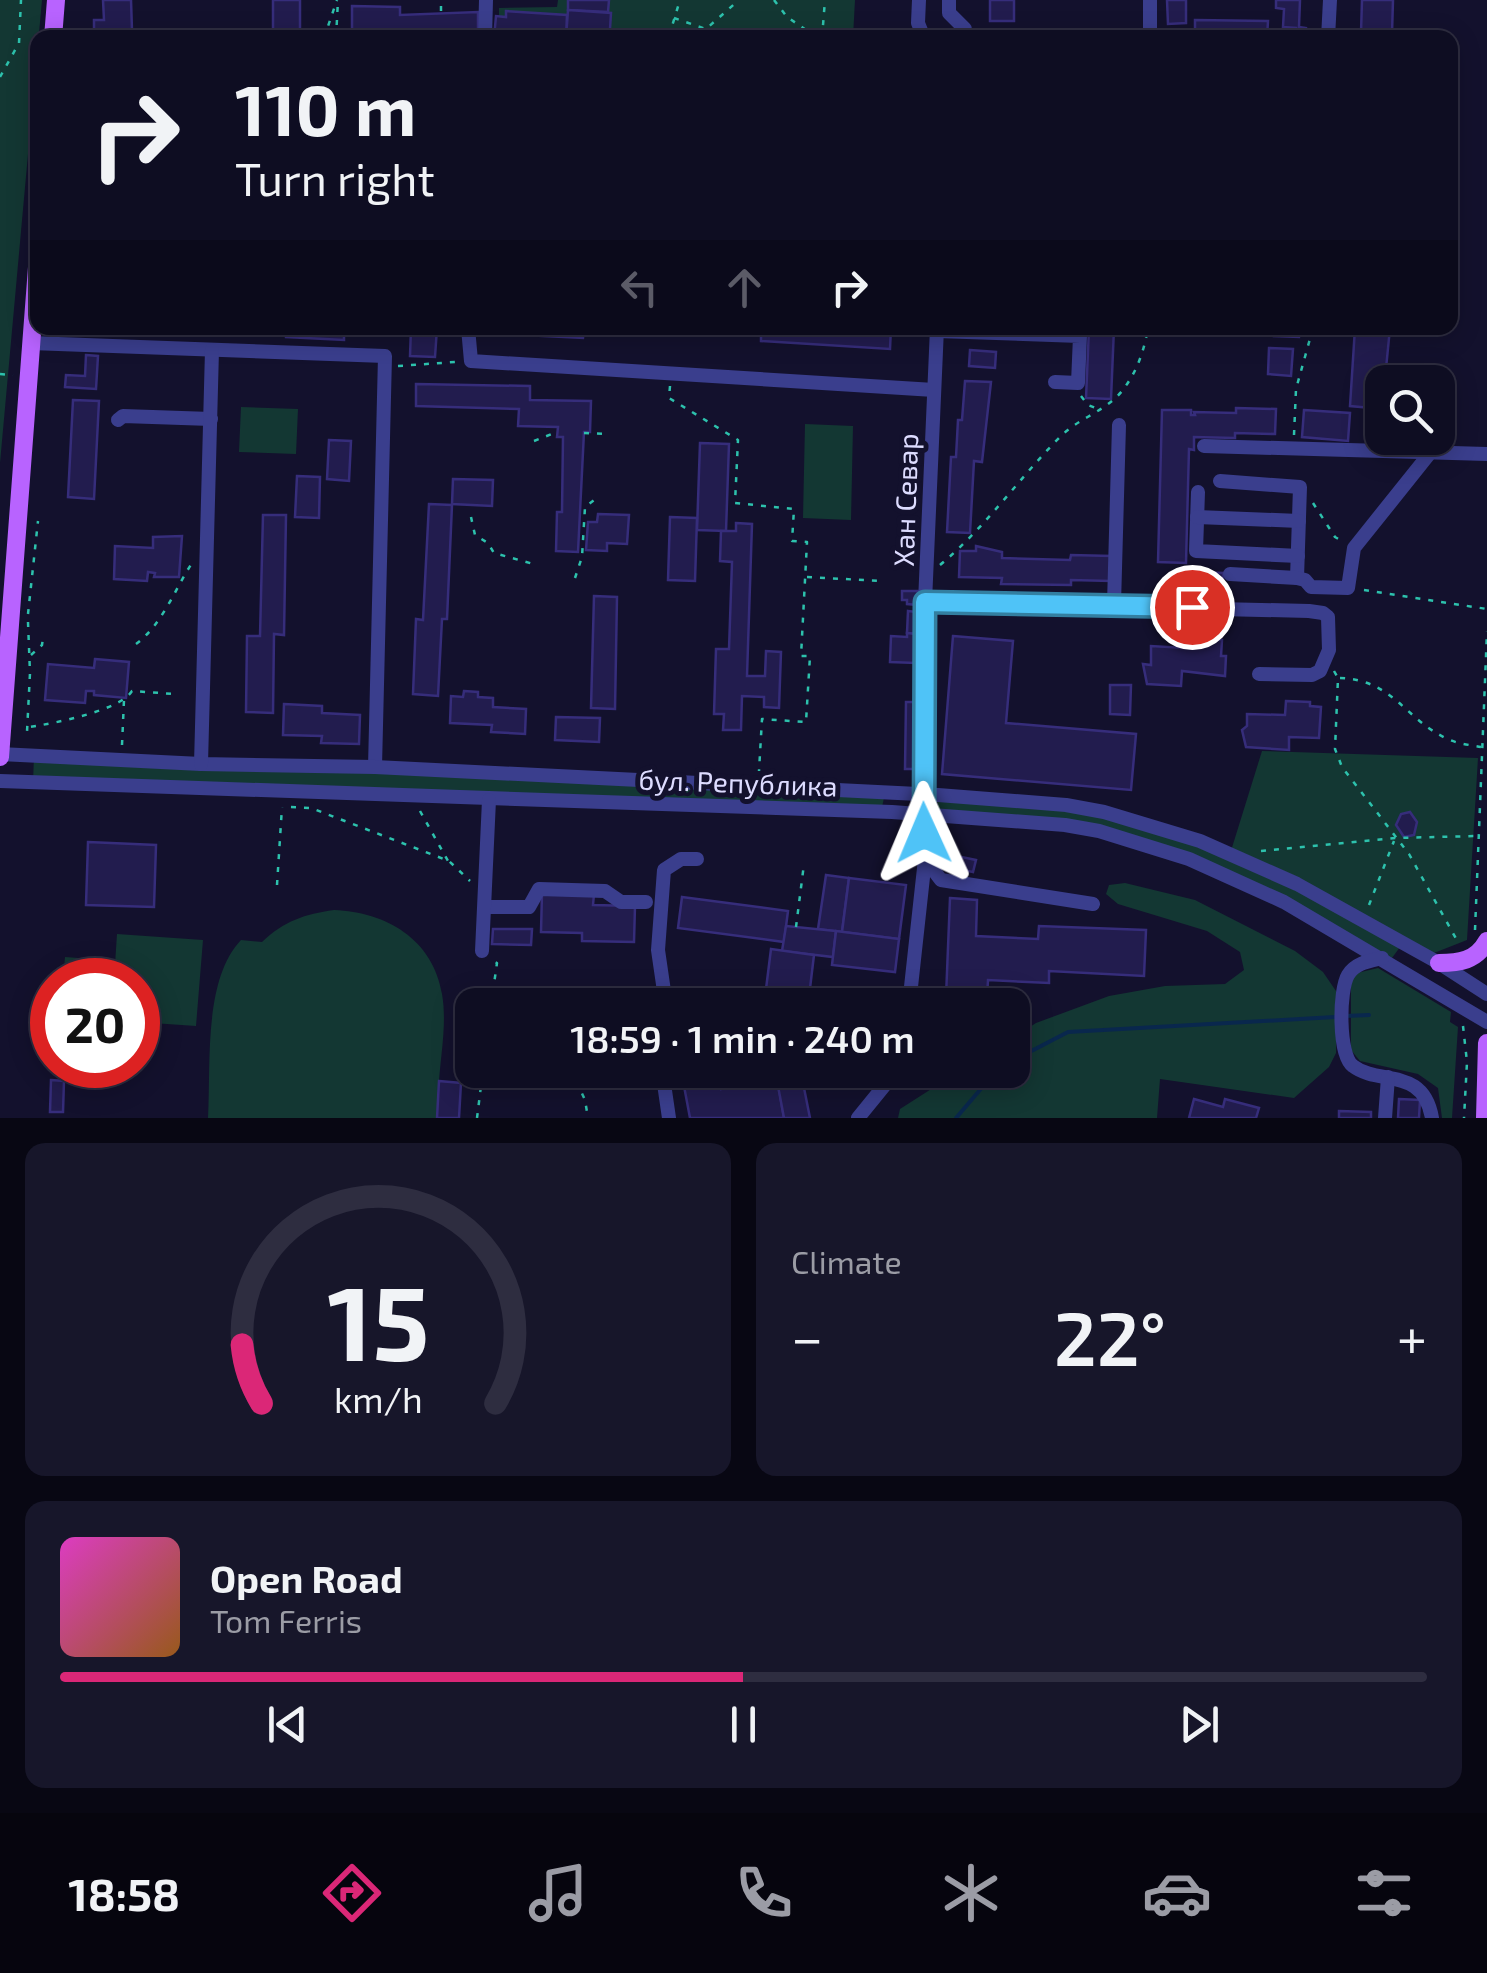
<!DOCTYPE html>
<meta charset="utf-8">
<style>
:root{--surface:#0e0d22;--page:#17162a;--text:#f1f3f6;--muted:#9b9ca5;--line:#2e2d40;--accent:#db2777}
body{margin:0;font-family:"Exo 2",sans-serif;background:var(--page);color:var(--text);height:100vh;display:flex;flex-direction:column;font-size:38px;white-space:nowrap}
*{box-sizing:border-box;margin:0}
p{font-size:32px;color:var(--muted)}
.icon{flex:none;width:55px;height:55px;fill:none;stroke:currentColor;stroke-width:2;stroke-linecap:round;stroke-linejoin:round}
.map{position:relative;height:1118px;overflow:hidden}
.sheet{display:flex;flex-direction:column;gap:25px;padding:25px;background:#080713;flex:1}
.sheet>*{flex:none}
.top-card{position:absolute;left:30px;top:30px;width:1428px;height:305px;border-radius:20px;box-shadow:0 5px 25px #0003,0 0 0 2px var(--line);background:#0e0d22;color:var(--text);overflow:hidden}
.buttons{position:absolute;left:1365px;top:365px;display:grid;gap:20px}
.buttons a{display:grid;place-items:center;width:90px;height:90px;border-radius:20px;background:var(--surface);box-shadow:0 5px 25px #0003,0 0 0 2px var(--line);font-size:50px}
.speed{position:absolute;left:30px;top:958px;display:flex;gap:20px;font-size:50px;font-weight:700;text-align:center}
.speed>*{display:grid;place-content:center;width:130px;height:130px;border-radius:50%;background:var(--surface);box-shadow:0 5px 25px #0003,0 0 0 2px var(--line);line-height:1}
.speed .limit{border:15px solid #d22;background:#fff;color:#111}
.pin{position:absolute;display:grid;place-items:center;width:85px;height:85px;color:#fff;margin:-42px;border:5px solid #fff;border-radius:50%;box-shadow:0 2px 10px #0007}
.me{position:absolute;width:110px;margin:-55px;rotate:359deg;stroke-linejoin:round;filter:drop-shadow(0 0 8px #0008)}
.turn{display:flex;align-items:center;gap:35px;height:210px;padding:0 40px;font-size:45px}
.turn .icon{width:130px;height:130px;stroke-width:2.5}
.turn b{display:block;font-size:70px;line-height:85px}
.lanes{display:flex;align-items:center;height:95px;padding:0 40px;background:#0003;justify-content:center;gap:50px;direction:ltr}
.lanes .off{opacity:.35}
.big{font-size:75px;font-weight:600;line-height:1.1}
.sheet .widget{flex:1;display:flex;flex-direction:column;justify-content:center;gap:15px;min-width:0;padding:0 35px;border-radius:20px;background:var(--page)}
.sheet .dial{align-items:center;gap:0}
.dial svg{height:260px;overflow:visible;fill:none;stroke:var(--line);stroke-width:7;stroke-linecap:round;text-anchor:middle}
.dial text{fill:var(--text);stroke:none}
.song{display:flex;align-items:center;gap:30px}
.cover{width:120px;height:120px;border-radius:15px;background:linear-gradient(135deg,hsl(310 70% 55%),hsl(30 70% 35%))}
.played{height:10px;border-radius:5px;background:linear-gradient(90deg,var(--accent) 50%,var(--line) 50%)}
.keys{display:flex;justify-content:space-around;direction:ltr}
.heat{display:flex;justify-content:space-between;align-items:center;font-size:55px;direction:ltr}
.sheet .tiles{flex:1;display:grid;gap:25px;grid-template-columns:1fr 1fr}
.widget:last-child{grid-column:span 2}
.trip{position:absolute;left:455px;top:988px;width:575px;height:100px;border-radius:20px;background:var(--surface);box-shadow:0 5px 25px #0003,0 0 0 2px var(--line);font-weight:600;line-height:100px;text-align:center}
.menu{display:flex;height:160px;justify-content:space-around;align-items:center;background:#06050e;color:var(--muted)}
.menu .icon{width:70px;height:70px}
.menu .current{color:var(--accent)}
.menu b{font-size:45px;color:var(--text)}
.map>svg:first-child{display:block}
.green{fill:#133733}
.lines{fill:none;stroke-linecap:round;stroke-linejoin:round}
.stream{stroke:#09274d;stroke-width:4}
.building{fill:#221c4e;stroke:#362d7b;stroke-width:2.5}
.path{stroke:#2dc2ad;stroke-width:2.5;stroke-dasharray:5 8;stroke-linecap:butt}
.minor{stroke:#3a3e8d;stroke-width:14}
.major{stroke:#b863ff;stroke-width:18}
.route-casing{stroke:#337fa1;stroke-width:25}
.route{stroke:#4fc3f7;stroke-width:18}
.labels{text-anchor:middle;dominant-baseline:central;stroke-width:10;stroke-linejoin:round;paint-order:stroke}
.street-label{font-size:28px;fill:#dddcff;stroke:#13112d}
</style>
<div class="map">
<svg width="1487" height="1118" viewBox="0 0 1487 1118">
<rect width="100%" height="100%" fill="#13112d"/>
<g class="green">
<path d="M0,0H42L0,463Z"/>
<path d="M558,0H855L853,37L499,38V8L557,7Z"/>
<path d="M241,407L298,409L296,454L239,452Z"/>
<path d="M805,424L853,426L851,520L803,518Z"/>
<path d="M1262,751L1478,758L1467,940L1434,953L1403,943L1389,962L1284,902L1099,831L938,815V795L1066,805L1230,854Z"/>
<path d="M34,756L885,793L881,812L33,782Z"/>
<path d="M1125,883L1195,900L1295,951L1323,972L1336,991V1053L1329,1067L1294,1098L1160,1079L1157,1118H898L900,1109L961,1070H1012L1013,1038L1036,1023L1109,996L1165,986L1225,984L1244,970L1240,952L1207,931L1118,904L1106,894L1109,885Z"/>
<path d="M334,910C386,912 433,939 442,994C447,1022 441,1053 439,1081L461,1083L459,1118H208C211,1065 203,980 241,940L262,942C284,921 305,914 334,910Z"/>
<path d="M117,934L203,940L196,1026L138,1022V980H114Z"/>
<path d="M65,957L105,960L104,980H63Z"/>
<path d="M1378,968L1451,1012L1450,1022L1458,1027L1452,1118H1442L1438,1088L1418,1074L1360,1061L1351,1050V982L1357,973Z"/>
</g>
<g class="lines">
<g class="stream">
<path d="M1345,1016L1369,1015"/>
<path d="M1012,1061L1068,1032L1335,1017"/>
<path d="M956,1118L997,1070"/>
</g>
</g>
<g class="building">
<path d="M103,0H131L132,30H166L167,37L207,38H94V20H104Z"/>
<rect x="273" y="0" width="27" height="38"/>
<path d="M568,0H609L608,12L568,10Z"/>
<rect x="990" y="0" width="24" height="21"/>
<path d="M1167,0H1186V23L1168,24Z"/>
<path d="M1276,0H1300L1299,27L1306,28V38H1296V28L1283,27L1284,9L1276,8Z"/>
<path d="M1362,0H1393L1392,34H1398V38H1367V33H1361Z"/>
<path d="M352,6L400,7V15L478,12V38H396V30L352,29Z"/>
<path d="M568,10L611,13L610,29L600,38H566Z"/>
<path d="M506,11L567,15L566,38H494L496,16L506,17Z"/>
<path d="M1195,20L1268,21L1267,38H1195Z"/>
<path d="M286,328H344V340L286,337Z"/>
<path d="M411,328H437L435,357L410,356Z"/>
<path d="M524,328H584L583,338L524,335Z"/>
<path d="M761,328H891L890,349L761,341Z"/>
<path d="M1089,328H1114L1111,399L1086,398Z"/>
<path d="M1275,328H1300L1299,337L1274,336Z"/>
<path d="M1355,328H1390L1382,409L1350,406Z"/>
<path d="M1269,348L1293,349L1291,376L1268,374Z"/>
<path d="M970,350L996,352L995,368L969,366Z"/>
<path d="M86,355L98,356L96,389L65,387L66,375L85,376Z"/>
<path d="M965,381L991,382L982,462L974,461L970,533L947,532L951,457H956L958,420H962Z"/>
<path d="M416,384L530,386V400L591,401L590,432H584L578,552L556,551L557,512H562L563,437H557L558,427L518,426L519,409L416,406Z"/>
<path d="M73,400L99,401L94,499L68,497Z"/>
<path d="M1236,408L1276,409L1275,434L1235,433V438L1194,437V450L1189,449L1186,563L1158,562L1162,410H1191V415H1195L1194,412L1236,413Z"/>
<path d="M1304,410L1350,413L1348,441L1302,437Z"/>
<path d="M329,440L351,441L349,481L327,479Z"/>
<path d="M700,443L729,444L726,531L697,530Z"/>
<path d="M297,476L320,477L319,518L295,517Z"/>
<path d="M453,479L493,480L492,506L452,504Z"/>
<path d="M429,504L452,505L447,619H442L438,696L413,694L416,619L423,620Z"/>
<path d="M598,514L629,515L627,544L607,543V551L586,550L588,522H597Z"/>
<path d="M263,515H286L284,635L274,634L273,713L246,712L247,636H260Z"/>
<path d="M670,517L697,518L695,581L668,580Z"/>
<path d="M736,523L752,524L747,676H765L766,651L781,652L779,708L764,707V697L742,696L741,730H723L724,714H714L716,649H729L732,562L720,561L721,531H736Z"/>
<path d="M182,536L179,577H154L155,573L148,572L147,581L114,579L115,546L153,548V537Z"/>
<path d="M976,546L1002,552V558L1070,560L1071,555L1112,556L1111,581L1071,580V585L1001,584L1002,578L959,577L960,551H976Z"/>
<path d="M1196,572L1223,573V590L1195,589Z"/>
<path d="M902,591H918L917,605L907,604V600H902Z"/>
<path d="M594,596L617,597L615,709L591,708Z"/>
<path d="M908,611L917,612L916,634L907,633Z"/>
<path d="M907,633L916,634V663L890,662L891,636L907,637Z"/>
<path d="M953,636L1013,641L1006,723L1136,734L1131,790L942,774Z"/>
<path d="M1186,638L1222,640L1221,656H1226L1225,676L1182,671L1181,686L1147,684L1143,664L1151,665V646L1185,648Z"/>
<path d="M95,659L129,662L126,698L94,695V691H86L85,703L45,700L48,664L94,668Z"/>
<path d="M1110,685H1131L1130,715L1110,714Z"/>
<path d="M464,691L478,692V697L493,698V707L526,709L525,734L491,732L492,725L450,723L451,696L463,697Z"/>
<path d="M1286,701L1310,702V706L1321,707L1319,738L1289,737V750L1246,747L1242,730L1247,726V714L1285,715Z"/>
<path d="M906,702H918L917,769H905Z"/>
<path d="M284,704L322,706V713L360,715L359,744L321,743L322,736L283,735Z"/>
<path d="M556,717L600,718L599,742L555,740Z"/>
<path d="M1410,812L1417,822L1414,835L1404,837L1396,825L1401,814Z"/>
<path d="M88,842L156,845L154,907L86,905Z"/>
<path d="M942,853L976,860L973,872L939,865Z"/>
<path d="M826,875L849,878L842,932L818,929Z"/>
<path d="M849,878L906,885L899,939L842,932Z"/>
<path d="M542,893L594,894L593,905L635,906L634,942L582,941V933L541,932Z"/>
<path d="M682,897L788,911L784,942L678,928Z"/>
<path d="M950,898L977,900L976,936L1038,939L1039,926L1146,930L1144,976L1049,971V983L988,980L987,998L946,997Z"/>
<path d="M786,926L836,931L833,957L782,951Z"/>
<path d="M493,929H532L531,945L492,944Z"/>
<path d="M836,931L899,939L895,972L832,965Z"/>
<path d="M771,949L814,955L808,1005H764Z"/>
<path d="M681,1070H717L721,1089L777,1078L784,1118H690Z"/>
<path d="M775,1070H809L812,1086L804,1088L810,1118H784Z"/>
<path d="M51,1080L64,1081L63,1112H50Z"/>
<path d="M439,1081L461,1083L459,1118H437Z"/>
<path d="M1194,1099L1223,1107L1225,1099L1259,1108L1256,1118H1189Z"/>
<path d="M1399,1099L1420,1100L1419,1118H1398Z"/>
<path d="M1339,1111L1371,1112V1118H1339Z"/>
</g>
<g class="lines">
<g class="path">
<path d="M774,0L787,17L818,38"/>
<path d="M441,11V0"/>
<path d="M674,18L706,29L739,0"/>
<path d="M669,36L680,0"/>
<path d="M324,38L337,0"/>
<path d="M336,38L338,0"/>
<path d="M657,38H674"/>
<path d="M822,38L825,0"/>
<path d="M0,77L19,43L21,0"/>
<path d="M398,366L455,362"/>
<path d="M0,374L13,375"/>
<path d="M670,386L669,398L738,440L735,503L794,509L792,541L807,542L801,656H810L806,722L762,719L759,771"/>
<path d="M1081,396L1088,405L1098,409"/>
<path d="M584,433L609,434"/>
<path d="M1294,435L1296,389L1313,328"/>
<path d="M534,441L557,432"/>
<path d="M1313,503L1335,537L1340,540"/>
<path d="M471,517L475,535L488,543L494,553L537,565"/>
<path d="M940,565C986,527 1019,478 1061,436C1079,418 1106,411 1122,391C1137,372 1144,351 1148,328"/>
<path d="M807,577L881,581"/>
<path d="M575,578L582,557L585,507L598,497"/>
<path d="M1364,590L1487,609"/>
<path d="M28,614L38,521"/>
<path d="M28,622L30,673L27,732L30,727C55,723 119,711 132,691L174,694"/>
<path d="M136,644C162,625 175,589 192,563"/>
<path d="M31,655L42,645L43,638"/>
<path d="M1334,671L1338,678L1335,749L1342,767L1409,854L1459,944"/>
<path d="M1340,678C1395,680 1405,721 1450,740C1459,744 1471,745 1481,747"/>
<path d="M122,745L124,700"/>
<path d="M291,807L311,808L449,861L470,881"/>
<path d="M420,811L448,861"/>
<path d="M1261,851L1395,838L1477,836"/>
<path d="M277,885L282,807"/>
<path d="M1369,905L1394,841"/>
<path d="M796,927L804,864"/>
<path d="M1475,930L1487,631"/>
<path d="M491,1005L497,963L495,962"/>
<path d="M1463,1026L1467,1062L1464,1118"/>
<path d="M571,1070L585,1100L588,1118"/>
<path d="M477,1118L483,1070"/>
</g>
<g class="minor">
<path d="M919,0L918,23L924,38"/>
<path d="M949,0V13L965,29V38"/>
<path d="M485,38L486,0"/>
<path d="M1150,38V0"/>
<path d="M1328,38L1330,0"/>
<path d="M468,328L471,361L934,390"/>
<path d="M937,331L1080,336L1078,383L1055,382"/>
<path d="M31,343L385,356L375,767"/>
<path d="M118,420L123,416L211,419"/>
<path d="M1204,446L1487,454"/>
<path d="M1220,481L1300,487L1297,578"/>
<path d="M1198,492L1196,551L1298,556"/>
<path d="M1197,517L1299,521"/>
<path d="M1230,574L1297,578L1305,580L1311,587L1348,588L1354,548L1430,453"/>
<path d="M925,602L1309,611L1323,613L1328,617L1329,650L1320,671L1312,675L1259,674"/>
<path d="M1114,604L1119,425"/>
<path d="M0,754L201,764L375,767L938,795L1066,805L1104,812L1200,841L1297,884L1439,963L1487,994"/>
<path d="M201,764L212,350"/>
<path d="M0,781L892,812L1065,825L1099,831L1189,859L1284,902L1487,1022"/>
<path d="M925,859L941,880L1093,904"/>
<path d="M485,907H529L539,889L605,891L621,902H646"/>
<path d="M482,951L489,800"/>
<path d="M1382,958C1369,961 1355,963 1348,975C1339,990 1338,1055 1353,1066C1379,1086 1423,1066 1432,1118"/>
<path d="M666,1005L658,950L664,870L681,859H697"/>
<path d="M909,1005L925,859V602L937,328"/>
<path d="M662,1070L669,1118"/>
<path d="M858,1118L897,1070"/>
<path d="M1385,1118L1388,1077"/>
</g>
<g class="major">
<path d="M53,38L56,0"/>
<path d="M0,757L38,254"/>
<path d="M1439,963C1459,963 1476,961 1487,941"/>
<path d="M1485,1118L1487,1043"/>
</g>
</g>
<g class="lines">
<g class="route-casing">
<path id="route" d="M924,833L925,602L1192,607"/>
</g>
<use href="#route" class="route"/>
</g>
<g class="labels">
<g class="street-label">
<text transform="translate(905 500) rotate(-88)">Хан Севар</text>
<text transform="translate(738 782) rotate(2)">бул. Република</text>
</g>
</g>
</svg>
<div class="buttons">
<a><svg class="icon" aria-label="search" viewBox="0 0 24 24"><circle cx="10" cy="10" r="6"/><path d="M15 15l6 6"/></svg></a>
</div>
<div class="speed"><div class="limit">20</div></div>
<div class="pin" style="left:1192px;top:607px;background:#d93025"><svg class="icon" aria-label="arrive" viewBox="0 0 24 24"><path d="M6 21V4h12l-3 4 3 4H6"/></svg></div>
<svg class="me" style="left:924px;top:833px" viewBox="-20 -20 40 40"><path d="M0-17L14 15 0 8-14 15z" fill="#4fc3f7" stroke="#fff" stroke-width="4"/></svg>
<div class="trip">18:59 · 1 min · 240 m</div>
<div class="top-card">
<div class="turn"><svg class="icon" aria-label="right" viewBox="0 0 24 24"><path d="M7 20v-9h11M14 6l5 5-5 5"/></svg><div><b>110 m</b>Turn right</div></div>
<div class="lanes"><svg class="icon off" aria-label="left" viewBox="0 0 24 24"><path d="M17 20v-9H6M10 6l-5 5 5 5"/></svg><svg class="icon off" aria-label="ahead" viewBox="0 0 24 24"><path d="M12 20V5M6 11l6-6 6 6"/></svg><svg class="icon" aria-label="right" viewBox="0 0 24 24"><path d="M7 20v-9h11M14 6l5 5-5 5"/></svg></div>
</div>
</div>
<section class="sheet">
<div class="tiles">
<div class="widget dial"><svg viewBox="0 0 100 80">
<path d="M14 69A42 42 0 1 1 86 69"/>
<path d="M14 69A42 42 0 0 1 8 51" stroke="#db2777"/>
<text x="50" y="56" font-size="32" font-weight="700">15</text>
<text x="50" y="72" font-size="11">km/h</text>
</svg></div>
<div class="widget"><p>Climate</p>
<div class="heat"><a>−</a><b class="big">22°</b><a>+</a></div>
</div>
<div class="widget">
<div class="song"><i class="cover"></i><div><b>Open Road</b><p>Tom Ferris</p></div></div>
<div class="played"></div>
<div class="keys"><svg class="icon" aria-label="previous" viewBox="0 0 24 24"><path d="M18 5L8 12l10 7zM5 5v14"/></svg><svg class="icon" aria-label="pause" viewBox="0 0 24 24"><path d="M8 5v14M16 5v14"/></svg><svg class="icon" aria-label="next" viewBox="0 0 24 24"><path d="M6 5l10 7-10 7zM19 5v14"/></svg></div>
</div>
</div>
</section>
<nav class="menu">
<b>18:58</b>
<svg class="icon current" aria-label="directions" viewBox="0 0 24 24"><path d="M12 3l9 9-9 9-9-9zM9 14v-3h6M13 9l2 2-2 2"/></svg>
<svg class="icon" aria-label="music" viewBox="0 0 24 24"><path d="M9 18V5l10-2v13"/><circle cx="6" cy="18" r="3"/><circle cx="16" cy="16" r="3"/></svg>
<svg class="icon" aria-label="phone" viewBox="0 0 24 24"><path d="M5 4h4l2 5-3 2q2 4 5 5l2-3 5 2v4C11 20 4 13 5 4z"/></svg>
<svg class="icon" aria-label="climate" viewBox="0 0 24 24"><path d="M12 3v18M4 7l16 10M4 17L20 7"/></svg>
<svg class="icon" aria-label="car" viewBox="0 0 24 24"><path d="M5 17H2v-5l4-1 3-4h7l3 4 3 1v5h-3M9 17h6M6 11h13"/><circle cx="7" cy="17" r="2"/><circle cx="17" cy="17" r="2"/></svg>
<svg class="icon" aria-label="filters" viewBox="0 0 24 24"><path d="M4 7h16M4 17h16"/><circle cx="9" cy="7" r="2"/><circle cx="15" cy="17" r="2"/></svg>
</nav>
